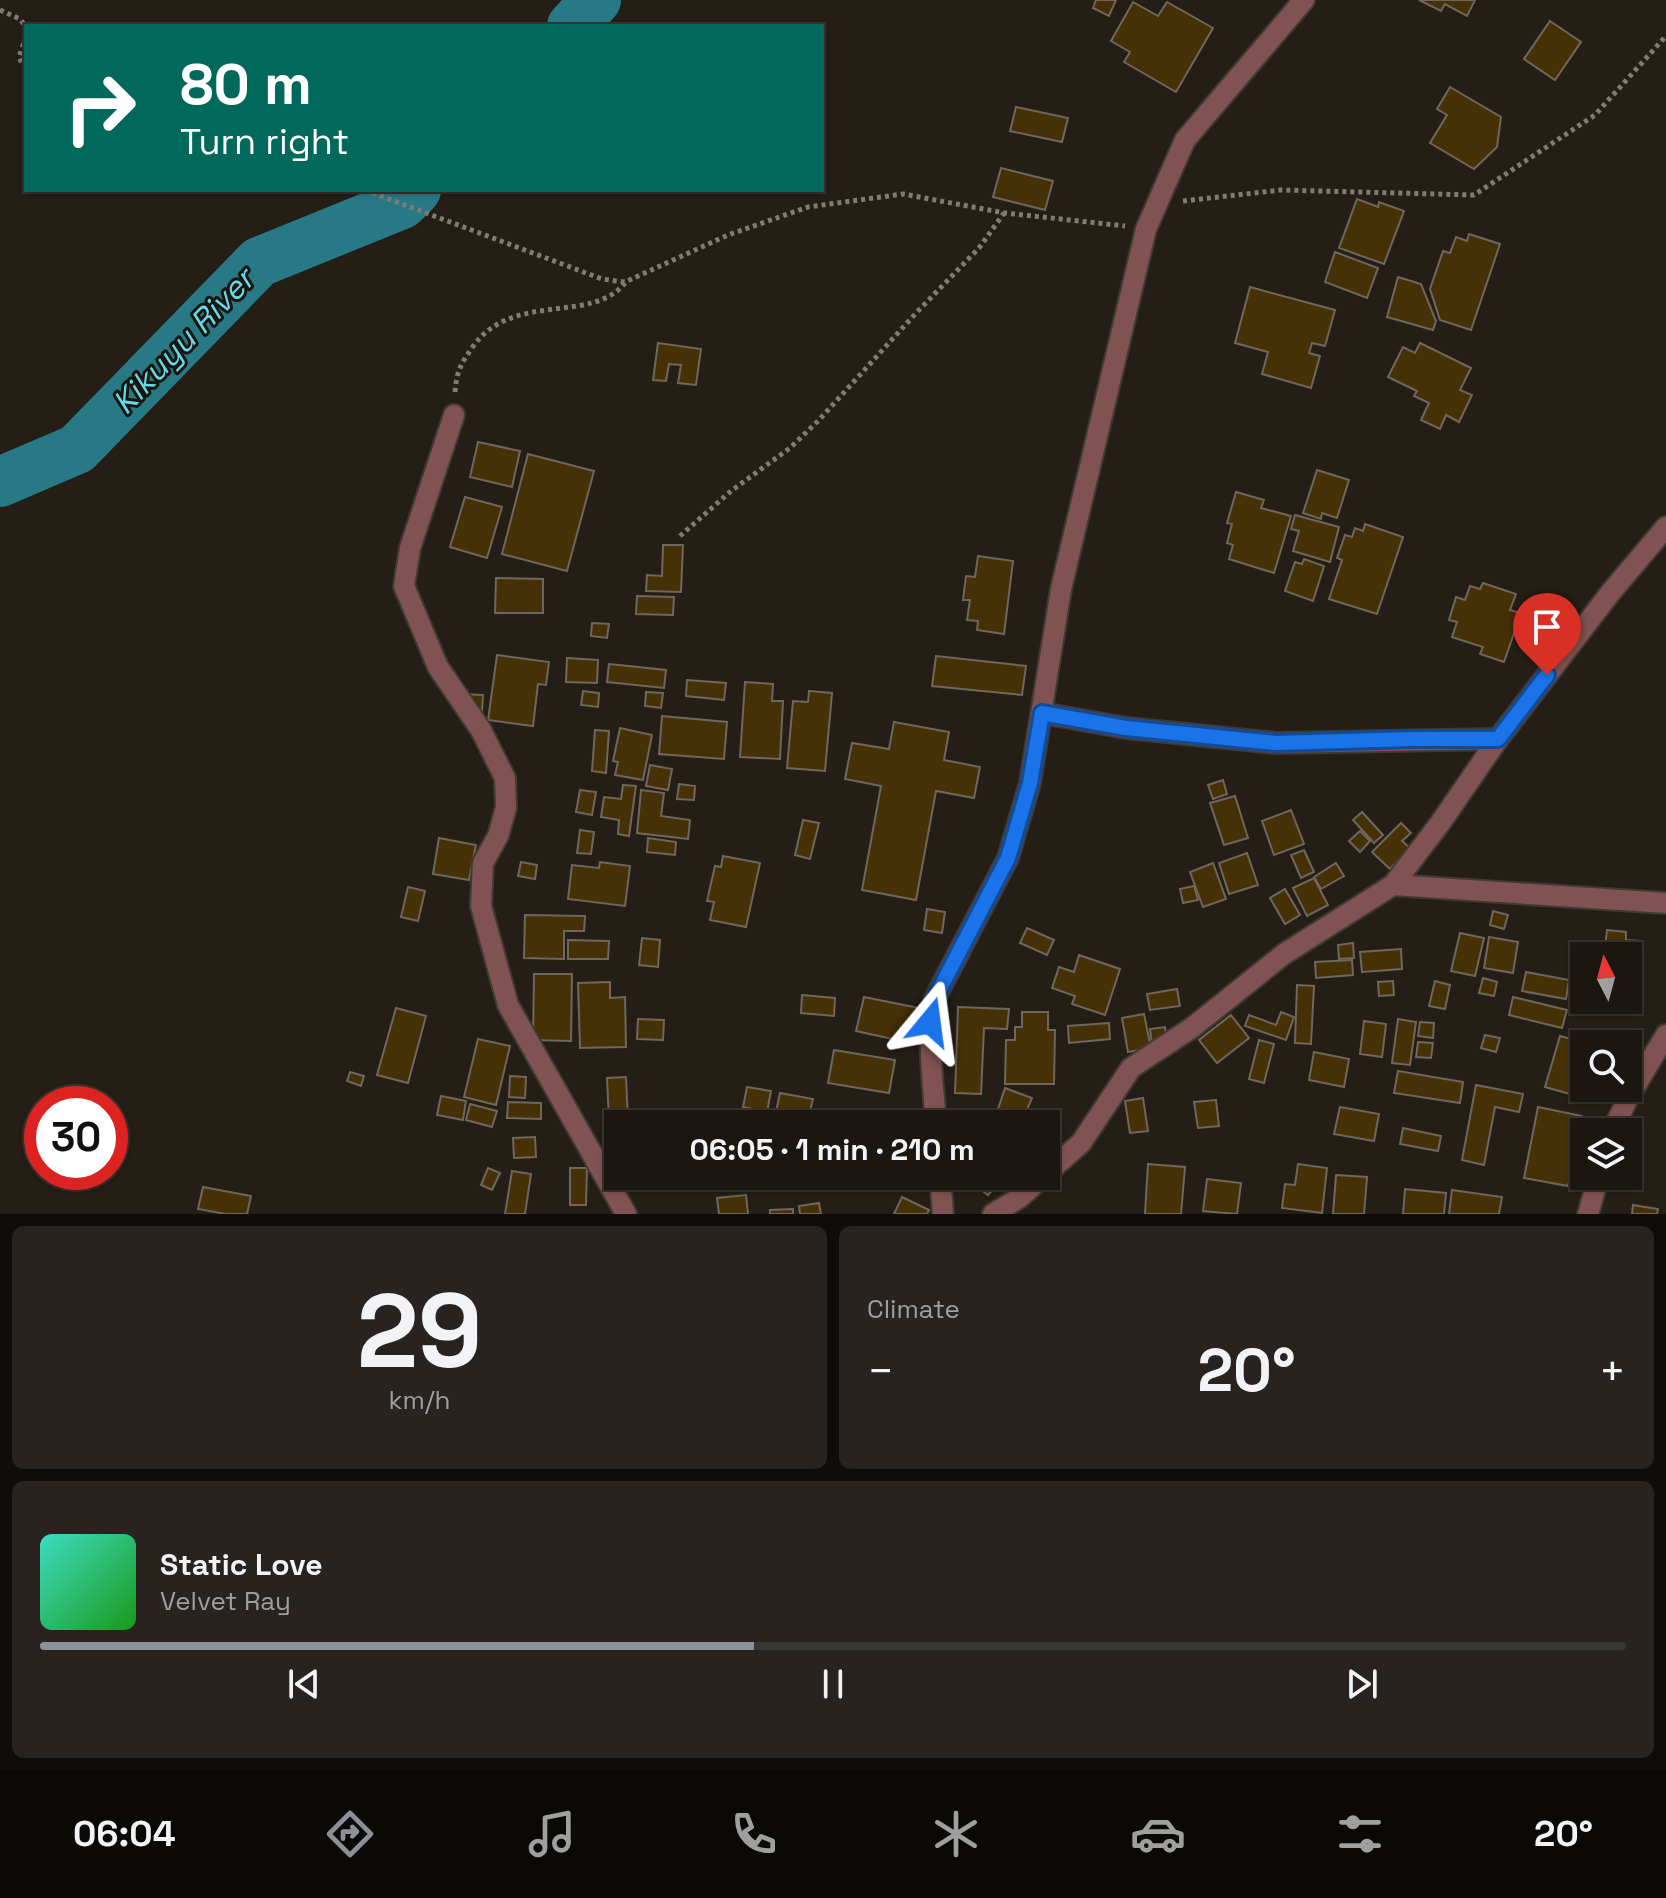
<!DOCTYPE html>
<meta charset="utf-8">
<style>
:root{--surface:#1b1610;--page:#28231e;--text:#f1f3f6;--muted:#a09f9f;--line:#393530;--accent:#8c9099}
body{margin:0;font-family:"Space Grotesk",sans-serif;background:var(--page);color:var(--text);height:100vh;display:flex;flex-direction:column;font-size:30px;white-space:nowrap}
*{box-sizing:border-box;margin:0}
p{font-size:26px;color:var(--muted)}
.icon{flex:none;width:44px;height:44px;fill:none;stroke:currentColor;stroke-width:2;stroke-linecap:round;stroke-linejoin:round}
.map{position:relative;height:1214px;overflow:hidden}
.drawer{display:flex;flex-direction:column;gap:12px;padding:12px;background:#0f0c09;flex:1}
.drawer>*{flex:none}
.top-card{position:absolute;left:24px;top:24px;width:800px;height:168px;border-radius:0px;box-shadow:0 2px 6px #0004,0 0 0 2px var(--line);background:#00695c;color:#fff;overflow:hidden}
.needle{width:52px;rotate:354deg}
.fabs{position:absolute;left:1570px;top:942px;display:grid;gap:16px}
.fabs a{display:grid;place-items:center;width:72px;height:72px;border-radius:0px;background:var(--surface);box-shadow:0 2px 6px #0004,0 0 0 2px var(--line);font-size:40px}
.speed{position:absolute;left:24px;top:1086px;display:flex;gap:16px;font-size:40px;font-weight:700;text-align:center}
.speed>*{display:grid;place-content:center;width:104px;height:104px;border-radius:50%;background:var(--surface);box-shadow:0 2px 6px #0004,0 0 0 2px var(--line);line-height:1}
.speed .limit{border:12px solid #d22;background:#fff;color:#111}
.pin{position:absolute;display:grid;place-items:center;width:68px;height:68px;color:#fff;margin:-82px -34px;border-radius:50% 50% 50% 0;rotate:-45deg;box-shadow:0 0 8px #0007}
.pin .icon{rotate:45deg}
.me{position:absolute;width:88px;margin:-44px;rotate:16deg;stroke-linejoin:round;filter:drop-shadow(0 0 6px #0008)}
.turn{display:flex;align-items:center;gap:28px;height:168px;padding:0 24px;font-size:36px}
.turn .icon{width:104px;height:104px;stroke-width:2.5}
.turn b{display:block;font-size:56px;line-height:68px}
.big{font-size:60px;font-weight:700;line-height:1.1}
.drawer .widget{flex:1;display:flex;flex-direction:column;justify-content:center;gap:12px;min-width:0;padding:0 28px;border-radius:12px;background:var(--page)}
.drawer .dial{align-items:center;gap:0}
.dial b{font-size:104px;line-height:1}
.song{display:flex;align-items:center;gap:24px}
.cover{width:96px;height:96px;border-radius:12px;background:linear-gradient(135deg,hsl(170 70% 55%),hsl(120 70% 35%))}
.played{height:8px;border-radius:4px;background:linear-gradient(90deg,var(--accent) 45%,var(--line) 45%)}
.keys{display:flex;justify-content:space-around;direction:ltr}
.heat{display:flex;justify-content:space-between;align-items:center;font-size:44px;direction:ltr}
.drawer .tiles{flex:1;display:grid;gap:12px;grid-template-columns:1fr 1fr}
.widget:last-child{grid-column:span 2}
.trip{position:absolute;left:604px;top:1110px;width:456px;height:80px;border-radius:0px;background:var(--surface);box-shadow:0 2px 6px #0004,0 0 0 2px var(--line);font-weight:700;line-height:80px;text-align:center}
.tab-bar{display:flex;height:128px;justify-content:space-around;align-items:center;background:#0b0906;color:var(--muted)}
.tab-bar .icon{width:56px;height:56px}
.tab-bar .selected{color:var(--accent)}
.tab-bar b{font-size:36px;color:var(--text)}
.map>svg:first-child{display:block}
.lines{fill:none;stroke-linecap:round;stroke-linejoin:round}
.river{stroke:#287986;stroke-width:50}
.building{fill:#463006;stroke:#6e675d;stroke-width:2}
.street-casing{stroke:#3f3a32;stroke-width:24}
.path{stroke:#807b74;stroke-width:5;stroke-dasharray:4 4;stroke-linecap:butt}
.street{stroke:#805251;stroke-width:20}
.route-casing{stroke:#114b97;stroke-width:20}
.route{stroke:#1a73e8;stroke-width:14}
.labels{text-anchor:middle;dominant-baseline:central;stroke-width:6;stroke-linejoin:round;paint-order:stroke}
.water-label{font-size:32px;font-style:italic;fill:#64daed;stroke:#1b150d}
</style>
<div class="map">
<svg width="1666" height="1214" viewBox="0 0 1666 1214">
<rect width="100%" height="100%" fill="#241e16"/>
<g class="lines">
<g class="river">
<path d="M572,26L596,0"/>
<path d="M0,482L77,449L259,262L402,204L416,190"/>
</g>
</g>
<g class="building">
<path d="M1096,0H1116L1109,16L1093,8Z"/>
<path d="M1419,0H1475L1467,16L1445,4L1441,11Z"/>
<path d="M1133,2L1158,16L1167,2L1213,28L1176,92L1124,62L1130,52L1111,41Z"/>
<path d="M1550,21L1581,42L1555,80L1524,59Z"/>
<path d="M1450,87L1501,117L1497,147L1474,169L1430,143L1447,115L1437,109Z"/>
<path d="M1016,107L1068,118L1062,142L1010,131Z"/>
<path d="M1001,168L1053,181L1045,210L993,197Z"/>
<path d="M1357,199L1378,207L1379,202L1404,211L1384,264L1339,248Z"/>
<path d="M1469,234L1500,244L1471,330L1440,320L1430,289L1443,251L1450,253L1456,237L1467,241Z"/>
<path d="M1335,252L1378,268L1367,298L1325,282Z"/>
<path d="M1398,277L1421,284L1436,321L1433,330L1387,317Z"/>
<path d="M1250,287L1335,310L1325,346L1312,343L1309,353L1320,356L1311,388L1262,374L1268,352L1235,343Z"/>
<path d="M658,343L701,349L696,385L678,383L681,365L669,364L666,381L653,380Z"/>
<path d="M1420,343L1471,368L1460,390L1472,395L1459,422L1446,415L1440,429L1421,420L1429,403L1414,396L1417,391L1388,377L1403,347L1415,353Z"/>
<path d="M478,442L520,451L512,487L470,477Z"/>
<path d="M528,454L594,471L567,571L502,554Z"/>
<path d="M1317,470L1349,480L1337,518L1322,513L1321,519L1303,513Z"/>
<path d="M1236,492L1264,500L1261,508L1291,516L1274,573L1229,559L1233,545L1227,543L1232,524L1227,523Z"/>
<path d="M465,497L502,507L487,558L450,547Z"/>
<path d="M1295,515L1339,527L1330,562L1293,551L1299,531L1291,529Z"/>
<path d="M1365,524L1403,537L1377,614L1329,599L1342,560L1337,558L1345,535L1352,537L1355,528L1363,531Z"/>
<path d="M663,545H683L681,592L646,591L647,575L662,576Z"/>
<path d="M978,556L1013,561L1004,634L977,630L978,621L967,620L970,600H963L966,576L975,577Z"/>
<path d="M1304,559L1324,566L1313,601L1285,591L1295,562L1302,564Z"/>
<path d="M496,578L543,579V613H495Z"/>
<path d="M1483,583L1516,594L1510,610L1521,613L1504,662L1480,654L1483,647L1452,637L1457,622L1449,620L1456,597L1465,600L1470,586L1480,589Z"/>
<path d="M637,596L674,597L673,615L636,614Z"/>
<path d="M1557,604L1574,620L1540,655L1523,639Z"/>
<path d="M592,623L609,624L607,638L591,636Z"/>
<path d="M497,655L549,662L546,685L538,684L533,726L488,720Z"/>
<path d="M936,656L1026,666L1022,695L932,686Z"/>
<path d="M567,658L598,660L597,683L566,682Z"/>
<path d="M609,664L666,670L664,688L607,682Z"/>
<path d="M687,680L726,683L724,700L686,696Z"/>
<path d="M745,682L773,684L772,701H783L780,759L740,757Z"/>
<path d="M583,691L599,693L598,707L581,705Z"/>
<path d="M809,691L832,693L825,771L787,768L793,701L808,702Z"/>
<path d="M646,692L663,693L661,708L645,706Z"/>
<path d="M459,694L483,695L482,712H459Z"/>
<path d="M662,716L727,722L724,759L659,754Z"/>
<path d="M894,722L949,732L944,760L980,767L974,798L936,791L916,900L862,890L881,786L845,779L852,743L889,749Z"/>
<path d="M620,728L652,735L643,780L615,775L618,762L613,761Z"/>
<path d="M595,730L609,731L606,773L592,771Z"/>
<path d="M650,765L672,769L668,790L646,786Z"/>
<path d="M1223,780L1227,794L1213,799L1208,785Z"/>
<path d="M679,784L695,786L694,800L677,799Z"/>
<path d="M623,785L636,786L629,836L618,834L619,820L601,817L604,797L621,799Z"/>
<path d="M580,790L596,792L592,815L576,812Z"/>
<path d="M641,790L664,793L661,816L690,820L688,839L637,833Z"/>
<path d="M1235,796L1248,838L1224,845L1210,803Z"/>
<path d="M1291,810L1304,844L1274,855L1262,821Z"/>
<path d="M1362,812L1383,835L1374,843L1353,820Z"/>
<path d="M803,820L819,823L810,859L795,855Z"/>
<path d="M1401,823L1411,833L1402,841L1410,848L1390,869L1372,852Z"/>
<path d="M580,830L594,832L591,854L577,853Z"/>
<path d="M1360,831L1370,841L1360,852L1349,841Z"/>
<path d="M439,838L476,845L469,880L433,874Z"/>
<path d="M648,838L676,842L675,855L647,852Z"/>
<path d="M1304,850L1314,872L1301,878L1291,855Z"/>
<path d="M1247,853L1258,885L1229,894L1219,863Z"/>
<path d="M723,856L760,863L746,927L710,920L714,902L707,901L715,866L721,867Z"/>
<path d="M521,862L537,865L535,879L518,876Z"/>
<path d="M600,862L630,866L625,906L568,899L572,865L599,868Z"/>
<path d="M1213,863L1226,899L1203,907L1190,872Z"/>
<path d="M1336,863L1344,876L1321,889L1314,877Z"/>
<path d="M1314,878L1328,905L1307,916L1293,888Z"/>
<path d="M1194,886L1198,900L1183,903L1180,889Z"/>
<path d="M408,887L425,891L418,921L401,917Z"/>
<path d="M1285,889L1300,915L1285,924L1270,898Z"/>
<path d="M927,909L945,912L942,933L924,930Z"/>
<path d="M1493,911L1508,915L1504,929L1490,925Z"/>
<path d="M525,915L585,916L584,931H564V959L524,958Z"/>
<path d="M1027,928L1054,940L1047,955L1020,943Z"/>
<path d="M1607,930L1626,932V940L1640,941L1637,975L1628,974V956H1604Z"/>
<path d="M1460,933L1484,938L1475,976L1451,971Z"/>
<path d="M1489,937L1518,942L1513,973L1484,968Z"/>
<path d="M642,938L660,940L658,967L639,965Z"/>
<path d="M568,940L609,941L608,959H568Z"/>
<path d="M1353,943L1354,958L1339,959L1338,945Z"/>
<path d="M1401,949L1402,969L1362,972L1360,952Z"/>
<path d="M1079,955L1120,969L1105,1015L1072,1004L1075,996L1052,988L1059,967L1074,972Z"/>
<path d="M1352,960L1353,975L1316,978L1315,962Z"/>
<path d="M1526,972L1569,980L1566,999L1522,991Z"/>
<path d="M534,974H572L571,1041L533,1040Z"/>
<path d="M1483,978L1497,982L1494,996L1479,993Z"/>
<path d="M1393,981L1394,995L1379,996L1378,982Z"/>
<path d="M1435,981L1450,985L1445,1009L1429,1006Z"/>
<path d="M610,982V998L625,997L626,1047L580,1048L578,983Z"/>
<path d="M1628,982L1638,983L1636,1004L1610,1002L1628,1000Z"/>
<path d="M1297,985L1314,986L1311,1044L1295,1043Z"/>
<path d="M1177,989L1180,1006L1150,1010L1147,994Z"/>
<path d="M802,995L835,998L834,1016L801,1013Z"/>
<path d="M864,997L919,1008L911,1043L856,1031Z"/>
<path d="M1513,997L1567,1010L1562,1028L1509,1015Z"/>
<path d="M958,1007L1009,1009L1007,1029L984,1028L981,1094L955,1093Z"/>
<path d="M396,1008L426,1016L408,1083L377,1075Z"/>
<path d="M1022,1012H1048V1030H1055L1054,1084H1005L1006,1040H1015V1027H1022Z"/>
<path d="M1281,1012L1294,1017L1286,1040L1245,1026L1249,1015L1276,1025Z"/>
<path d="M1144,1014L1151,1048L1128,1052L1122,1018Z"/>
<path d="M1231,1015L1249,1038L1217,1063L1199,1040Z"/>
<path d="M638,1019L664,1020L663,1040L637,1039Z"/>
<path d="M1398,1019L1416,1022L1410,1065L1392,1063Z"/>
<path d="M1364,1021L1386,1024L1382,1057L1360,1054Z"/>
<path d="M1420,1022L1434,1023L1433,1038L1418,1036Z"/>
<path d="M1109,1023L1110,1039L1069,1043L1068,1026Z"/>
<path d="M1165,1027L1167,1042L1152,1044L1150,1029Z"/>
<path d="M1485,1035L1500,1038L1496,1052L1481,1048Z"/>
<path d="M1560,1036L1589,1044H1584V1088H1607L1602,1103L1545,1087Z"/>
<path d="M478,1039L510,1046L496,1105L464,1097Z"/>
<path d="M1259,1040L1274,1044L1264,1083L1249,1079Z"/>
<path d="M1418,1042L1433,1043L1431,1058L1416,1057Z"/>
<path d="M834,1050L895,1060L889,1093L828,1083Z"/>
<path d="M1314,1052L1349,1059L1344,1087L1309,1080Z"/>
<path d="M1398,1071L1463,1082L1460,1103L1394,1093Z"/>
<path d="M350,1072L364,1076L361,1086L347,1081Z"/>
<path d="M510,1076L526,1077L525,1098L509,1097Z"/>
<path d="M626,1077L628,1120L609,1121L607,1078Z"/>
<path d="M1476,1085L1523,1094L1519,1112L1495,1107L1484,1165L1462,1160Z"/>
<path d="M747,1087L771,1091L767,1112L743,1107Z"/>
<path d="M1005,1088L1032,1098L1022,1121L1024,1124H993Z"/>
<path d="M780,1093L813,1099L808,1119L776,1112Z"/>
<path d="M441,1096L466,1101L463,1120L437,1115Z"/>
<path d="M1143,1098L1148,1131L1130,1133L1125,1101Z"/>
<path d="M1216,1100L1219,1126L1198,1128L1194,1102Z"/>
<path d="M508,1102L541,1103V1119L507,1118Z"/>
<path d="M470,1104L497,1111L492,1127L466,1120Z"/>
<path d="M1340,1107L1379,1114L1374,1141L1334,1134Z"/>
<path d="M1538,1107L1582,1116L1568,1186L1524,1178Z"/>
<path d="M882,1114L917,1116L916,1124H882Z"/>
<path d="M815,1118L858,1119L857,1124H815Z"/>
<path d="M1403,1128L1441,1136L1438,1151L1400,1144Z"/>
<path d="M535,1137L536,1157L514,1158L513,1138Z"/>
<path d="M1148,1164L1185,1167L1181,1214H1145Z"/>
<path d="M1298,1164L1327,1168L1322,1213L1282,1208L1285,1184L1295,1185Z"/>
<path d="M488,1168L500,1173L492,1190L481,1185Z"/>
<path d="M570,1168H587L586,1205H570Z"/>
<path d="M512,1171L531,1174L525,1214H505Z"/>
<path d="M1336,1175L1367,1177L1364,1214H1333Z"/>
<path d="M881,1176H914L912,1191L879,1186Z"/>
<path d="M979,1176H1004L988,1195L973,1183Z"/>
<path d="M1207,1179L1241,1183L1237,1214L1203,1211Z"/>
<path d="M203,1187L251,1196L247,1214H226L198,1209Z"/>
<path d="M1405,1189L1446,1193L1444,1214H1403Z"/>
<path d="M1452,1190L1502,1197L1499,1214H1449Z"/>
<path d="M746,1195L748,1214H719L717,1198Z"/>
<path d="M902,1197L929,1210L927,1214H894Z"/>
<path d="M819,1203L821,1214H800L799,1206Z"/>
<path d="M1633,1205L1658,1209L1657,1214H1632Z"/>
<path d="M793,1209V1214H770V1210Z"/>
</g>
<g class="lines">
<g class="street-casing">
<g id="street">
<path d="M454,415L410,548L404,586L438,667L481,730L505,778L506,808L498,836L483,863L481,906L508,1005L626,1214"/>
<path d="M1042,713L1126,728L1276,743L1498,739"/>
<path d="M1393,885L1666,903"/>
<path d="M936,1124C933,1083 927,1041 934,1000L1008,858L1030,783L1061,589L1146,229L1185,140L1304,0"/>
<path d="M1612,1132L1628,1098L1666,1035"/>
<path d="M1046,1174L1081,1143L1131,1068L1193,1027L1284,954L1393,885L1441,822L1498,739L1611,592L1666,527"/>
<path d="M940,1176L943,1214"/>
<path d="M993,1214L1019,1198L1044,1176"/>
<path d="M1588,1214L1599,1176"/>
</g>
</g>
<g class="path">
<path d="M0,10L20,19L26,27"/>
<path d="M26,36L19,57L23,66H26"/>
<path d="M365,190L602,279L625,282L728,235L808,207L903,194L1005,213L1125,226"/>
<path d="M1183,201L1281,190L1474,195L1595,115L1666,36"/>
<path d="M455,392C457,371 460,365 472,348C511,290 591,325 625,283"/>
<path d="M680,536L731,491L790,448L819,420L917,312L979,248L1004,213"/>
</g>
<use href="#street" class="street"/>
</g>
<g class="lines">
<g class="route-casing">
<path id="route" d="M930,1022L934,1000L1008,858L1030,783L1042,713L1126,728L1276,743L1411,739H1498L1547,675"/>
</g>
<use href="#route" class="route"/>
</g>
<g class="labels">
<g class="water-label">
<text transform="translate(183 341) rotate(-46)">Kikuyu River</text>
</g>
</g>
</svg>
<div class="fabs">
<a><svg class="needle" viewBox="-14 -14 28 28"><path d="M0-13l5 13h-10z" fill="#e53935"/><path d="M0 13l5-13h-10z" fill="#a09f9f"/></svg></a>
<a><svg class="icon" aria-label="search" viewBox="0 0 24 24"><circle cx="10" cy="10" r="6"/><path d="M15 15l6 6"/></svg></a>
<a><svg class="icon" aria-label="layers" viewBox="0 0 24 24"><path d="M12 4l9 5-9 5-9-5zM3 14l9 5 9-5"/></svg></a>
</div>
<div class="speed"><div class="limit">30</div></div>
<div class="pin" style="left:1547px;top:675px;background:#d93025"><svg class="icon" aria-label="arrive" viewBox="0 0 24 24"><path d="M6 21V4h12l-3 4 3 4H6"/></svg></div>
<svg class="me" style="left:930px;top:1022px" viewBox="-20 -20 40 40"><path d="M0-17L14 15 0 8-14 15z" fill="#1a73e8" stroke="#fff" stroke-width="4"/></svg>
<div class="trip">06:05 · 1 min · 210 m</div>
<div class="top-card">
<div class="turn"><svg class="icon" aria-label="right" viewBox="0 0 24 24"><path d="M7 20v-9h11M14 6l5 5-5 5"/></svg><div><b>80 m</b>Turn right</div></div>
</div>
</div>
<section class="drawer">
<div class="tiles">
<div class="widget dial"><b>29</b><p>km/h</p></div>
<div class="widget"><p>Climate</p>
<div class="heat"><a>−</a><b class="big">20°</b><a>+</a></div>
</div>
<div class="widget">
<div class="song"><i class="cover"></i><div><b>Static Love</b><p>Velvet Ray</p></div></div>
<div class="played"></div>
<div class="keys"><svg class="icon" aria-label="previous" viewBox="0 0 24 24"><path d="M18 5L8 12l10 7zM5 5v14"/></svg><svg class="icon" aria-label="pause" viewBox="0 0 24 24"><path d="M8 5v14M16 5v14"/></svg><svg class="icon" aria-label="next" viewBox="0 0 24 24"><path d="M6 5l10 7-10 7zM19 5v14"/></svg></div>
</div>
</div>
</section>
<nav class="tab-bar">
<b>06:04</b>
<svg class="icon selected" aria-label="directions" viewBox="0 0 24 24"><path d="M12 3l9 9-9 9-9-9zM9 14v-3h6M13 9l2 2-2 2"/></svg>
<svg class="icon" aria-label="music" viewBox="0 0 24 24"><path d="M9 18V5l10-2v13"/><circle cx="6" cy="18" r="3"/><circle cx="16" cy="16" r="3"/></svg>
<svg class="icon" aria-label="phone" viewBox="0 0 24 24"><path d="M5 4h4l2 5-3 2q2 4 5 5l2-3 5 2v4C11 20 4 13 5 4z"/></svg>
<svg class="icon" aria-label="climate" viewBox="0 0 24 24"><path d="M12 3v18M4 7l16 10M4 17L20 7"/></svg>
<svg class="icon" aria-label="car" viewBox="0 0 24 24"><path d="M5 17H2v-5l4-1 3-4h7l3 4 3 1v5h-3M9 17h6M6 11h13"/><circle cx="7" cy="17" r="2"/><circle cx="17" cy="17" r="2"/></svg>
<svg class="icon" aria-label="filters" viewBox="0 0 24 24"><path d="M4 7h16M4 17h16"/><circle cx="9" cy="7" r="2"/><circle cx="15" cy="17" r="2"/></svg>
<b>20°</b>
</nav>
